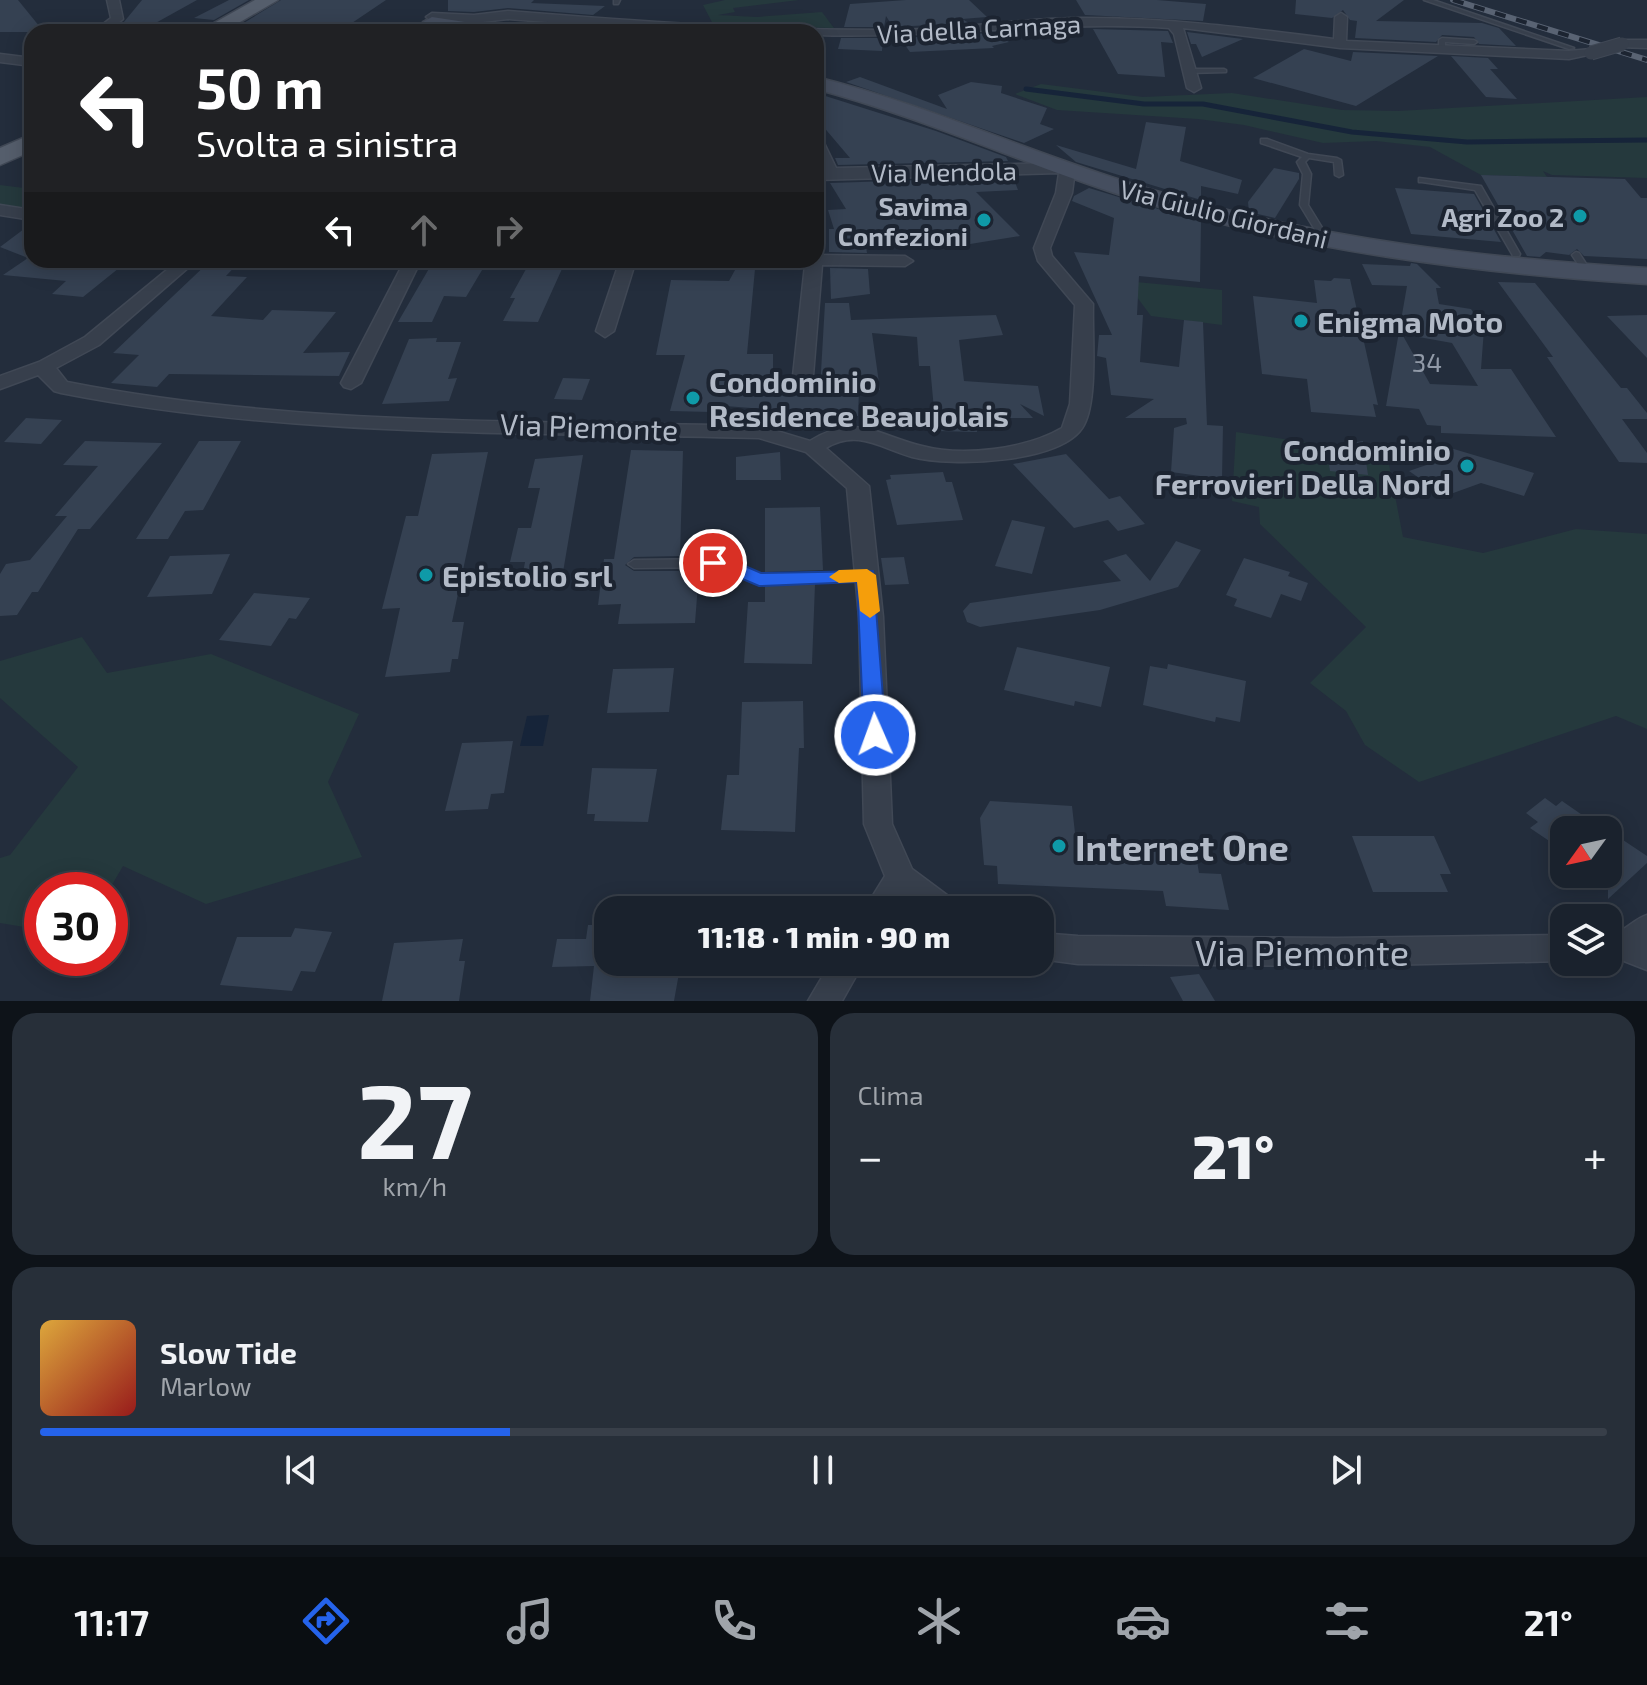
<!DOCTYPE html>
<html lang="it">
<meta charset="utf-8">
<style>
:root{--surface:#1a222d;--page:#272f39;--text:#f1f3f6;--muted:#9fa4aa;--line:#383f49;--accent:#2563eb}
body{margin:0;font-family:"Exo 2",sans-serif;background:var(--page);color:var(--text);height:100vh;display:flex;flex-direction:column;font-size:30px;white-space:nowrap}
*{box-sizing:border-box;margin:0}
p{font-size:26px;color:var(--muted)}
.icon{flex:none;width:44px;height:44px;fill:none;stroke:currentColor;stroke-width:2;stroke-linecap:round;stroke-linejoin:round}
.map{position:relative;height:1001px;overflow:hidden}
.side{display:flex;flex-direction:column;gap:12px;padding:12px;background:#0e1319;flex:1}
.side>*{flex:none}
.hud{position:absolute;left:24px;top:24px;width:800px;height:244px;border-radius:24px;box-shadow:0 4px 20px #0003,0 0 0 2px var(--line);background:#202124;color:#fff;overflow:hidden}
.needle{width:52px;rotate:237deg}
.fabs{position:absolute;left:1550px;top:816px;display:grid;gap:16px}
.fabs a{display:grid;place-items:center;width:72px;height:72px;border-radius:16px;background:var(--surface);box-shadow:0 4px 20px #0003,0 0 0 2px var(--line);font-size:40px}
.speed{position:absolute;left:24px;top:872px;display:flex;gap:16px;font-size:40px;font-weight:700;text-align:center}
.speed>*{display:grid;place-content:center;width:104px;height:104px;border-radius:50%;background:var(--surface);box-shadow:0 4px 20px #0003,0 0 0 2px var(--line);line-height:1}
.speed .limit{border:12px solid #d22;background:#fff;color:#111}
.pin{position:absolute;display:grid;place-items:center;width:68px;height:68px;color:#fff;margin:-34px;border:4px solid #fff;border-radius:50%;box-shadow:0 2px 8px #0007}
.me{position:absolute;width:88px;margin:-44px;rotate:358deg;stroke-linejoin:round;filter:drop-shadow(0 0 6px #0008)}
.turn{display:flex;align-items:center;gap:28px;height:168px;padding:0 40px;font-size:36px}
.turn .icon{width:104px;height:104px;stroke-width:2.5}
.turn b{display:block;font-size:56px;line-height:68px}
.lanes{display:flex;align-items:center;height:76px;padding:0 40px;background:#0003;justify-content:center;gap:40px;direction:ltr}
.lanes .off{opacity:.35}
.big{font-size:60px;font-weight:800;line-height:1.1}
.side .card{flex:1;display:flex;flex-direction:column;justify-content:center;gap:12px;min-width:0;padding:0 28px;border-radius:24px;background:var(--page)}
.side .dial{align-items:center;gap:0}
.dial b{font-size:104px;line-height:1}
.song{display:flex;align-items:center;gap:24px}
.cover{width:96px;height:96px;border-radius:12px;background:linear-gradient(135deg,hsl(40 70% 55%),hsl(0 70% 35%))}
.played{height:8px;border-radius:4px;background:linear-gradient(90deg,var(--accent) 30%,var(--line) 30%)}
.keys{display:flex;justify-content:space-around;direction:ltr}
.heat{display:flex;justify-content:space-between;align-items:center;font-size:44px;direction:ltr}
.side .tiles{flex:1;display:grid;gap:12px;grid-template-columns:1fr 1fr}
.card:last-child{grid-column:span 2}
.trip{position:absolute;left:594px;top:896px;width:460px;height:80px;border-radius:24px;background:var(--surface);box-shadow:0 4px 20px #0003,0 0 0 2px var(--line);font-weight:800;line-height:80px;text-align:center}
.menu{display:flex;height:128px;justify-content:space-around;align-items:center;background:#0a0e12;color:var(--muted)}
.menu .icon{width:56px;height:56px}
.menu .active{color:var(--accent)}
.menu b{font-size:36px;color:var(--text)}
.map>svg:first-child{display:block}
.green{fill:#25393d}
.water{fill:#162439}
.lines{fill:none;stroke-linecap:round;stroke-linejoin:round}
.stream{stroke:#162439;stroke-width:5}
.building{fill:#354152;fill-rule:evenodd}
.lane-casing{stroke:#404855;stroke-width:3}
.street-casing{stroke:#404855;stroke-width:3}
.secondary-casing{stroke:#404855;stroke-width:3}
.primary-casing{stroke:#404855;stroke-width:3}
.lane{fill:#373f4c;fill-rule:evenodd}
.street{fill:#373f4c;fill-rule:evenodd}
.secondary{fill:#454e5f;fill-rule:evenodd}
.primary{fill:#555e6c;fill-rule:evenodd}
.rail-casing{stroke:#596373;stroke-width:6}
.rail{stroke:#1c2431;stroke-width:4;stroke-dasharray:11;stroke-linecap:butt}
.street-bridge-casing{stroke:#404855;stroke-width:15;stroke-linecap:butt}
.street-bridge{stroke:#373f4c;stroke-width:13}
.route{fill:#2563eb;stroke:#184099;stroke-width:2}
.slow{fill:#f59e0b}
.culture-dot{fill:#0f9aa8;stroke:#1c2431;stroke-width:3}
.labels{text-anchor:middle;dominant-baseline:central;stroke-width:8;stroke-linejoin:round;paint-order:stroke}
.far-street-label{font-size:26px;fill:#b2bac7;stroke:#1c2431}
.far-poi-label{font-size:26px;font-weight:bold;fill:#b2bac7;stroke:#1c2431;text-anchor:end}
.number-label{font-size:26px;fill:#919aa8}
.poi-label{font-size:30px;font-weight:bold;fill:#b2bac7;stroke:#1c2431;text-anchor:start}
.street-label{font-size:30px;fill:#b2bac7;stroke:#1c2431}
.near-poi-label{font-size:36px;font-weight:bold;fill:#b2bac7;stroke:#1c2431;text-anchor:start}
.near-street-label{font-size:36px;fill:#b2bac7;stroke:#1c2431}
</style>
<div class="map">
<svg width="1647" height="1001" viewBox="0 0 1647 1001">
<rect width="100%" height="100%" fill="#232d3c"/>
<g class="green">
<path d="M725,0H799L733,8L735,12L718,15L757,17L822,12L834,28L714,26L703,5Z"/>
<path d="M1041,84L1143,97L1232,93L1342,110L1398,111L1647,97V178L1552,175L1543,171L1547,177L1481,175L1430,147L1376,141L1323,143L1244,125L1198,119L1057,110L1015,94Z"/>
<path d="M0,185L32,189V210L0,206Z"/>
<path d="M1125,281L1222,290V325L1151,316Z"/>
<path d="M1236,432L1387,454L1403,537L1483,553L1576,529L1647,534V729L1616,716L1419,782L1365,745L1346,711L1310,683L1366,627L1260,524L1259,507L1232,501Z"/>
<path d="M82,637L107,673L211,654L359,714L328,782L362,857L206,904L123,866L109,890H42V930L0,923V858L10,855L78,767L0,698V661Z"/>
</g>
<path class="water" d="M549,715L543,746H520L527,716Z"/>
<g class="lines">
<path class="stream" d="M1026,89L1144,104H1203L1352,132L1467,142L1647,140"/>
</g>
<g class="building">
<path d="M0,0H18L44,32H0Z"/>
<path d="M142,0H197L143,30L119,28Z"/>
<path d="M229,0H249L214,20L194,18Z"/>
<path d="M281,0H386L346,27L327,26L326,32H229Z"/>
<path d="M448,0H534L531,3L605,6L593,15L508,8L474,12L448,11Z"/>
<path d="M906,0H969L987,17L962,19L969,23L893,27L886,16L884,27H844L850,4Z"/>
<path d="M1076,0H1157L1206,4L1203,21L1085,15Z"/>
<path d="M1296,0H1404L1376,21L1482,23L1499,28L1516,46L1479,44L1474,37L1442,35L1436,42L1355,38L1357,21L1350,20L1343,10L1332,18L1295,14Z"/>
<path d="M1093,29L1168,31L1173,43L1161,42L1165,77L1118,74Z"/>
<path d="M1187,32L1243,39L1202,57L1196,44H1191Z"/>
<path d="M991,33L1009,42L992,46L994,48L910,52L900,38Z"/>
<path d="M841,38H883L882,51L838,49Z"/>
<path d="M1304,49L1351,61L1353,52L1438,56L1356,106L1253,78Z"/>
<path d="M1451,56L1488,58L1498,69H1490L1517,99L1486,97Z"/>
<path d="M860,77L947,109L938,95L971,82L1002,86L1001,93L1047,108L1040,124L1054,129L1024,143L846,82Z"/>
<path d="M816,93L936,131L1006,157L1008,161L838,165L835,158H850L816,118Z"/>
<path d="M1146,122L1186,127L1180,161L1242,180L1238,194L1201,186V200L1076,162L1056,145L1136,169Z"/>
<path d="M1274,168L1299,173V179L1275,218L1249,212L1248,202Z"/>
<path d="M1481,175L1625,179L1641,198H1647V259L1584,256L1577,249L1569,255L1546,252L1540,257L1527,256Z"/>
<path d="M1013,177L1018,190L976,192L1020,236L964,245L967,248L866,247L867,253L829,252V229H834L828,210L846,209L830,183Z"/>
<path d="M1089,188L1201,222L1200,282L1139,276L1137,315H1143L1140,362L1179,367L1184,320L1203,322L1207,425L1223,426L1222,479L1171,472L1174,428L1187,424L1186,418H1125L1154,399L1111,395L1106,358L1097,356L1099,335H1112L1074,252L1109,255L1114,218L1072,201L1074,196Z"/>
<path d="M1395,188L1474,194L1501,242L1411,234Z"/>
<path d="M32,223V260H129L83,297L52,294L66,281L3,275L28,258L0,247Z"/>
<path d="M211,260H241L226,276L247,277L211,316L263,320L272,310L336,312L303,353L350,352L339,376L169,374L157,387L111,383L139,355L113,353Z"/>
<path d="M434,260H488L466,297L444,296L432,322H398Z"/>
<path d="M531,260H566L538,322L503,321L515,298H510Z"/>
<path d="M1411,263L1417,264L1441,288H1436L1439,304L1471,309L1484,329L1481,369H1511L1556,437L1441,433V426L1427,425L1419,409L1386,406L1407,286L1372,285L1362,264L1410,266ZM1402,334L1452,343L1478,386L1430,384Z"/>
<path d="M830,268L868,269L870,294L831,299Z"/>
<path d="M755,269L747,354H773V387L820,389L825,303H849L851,320L996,315L1003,335L959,340L964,381L1038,386L1044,416L1020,404L1033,418H975L977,432L936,431L930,366H919L917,337L872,333L880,390H859L858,416L712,405L711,412L670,411L685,355H656L671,280L729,281L735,270Z"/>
<path d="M1334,278L1350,279L1378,405L1373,404L1376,417L1311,412L1307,379L1262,374L1253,296L1317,303L1314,280L1331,281Z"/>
<path d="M1498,282L1535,283L1621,388H1627L1647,413V419H1622L1647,453V463L1619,462L1547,357H1553Z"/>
<path d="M1647,315V358L1607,316Z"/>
<path d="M437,338L436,342H461L448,379L457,378L449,401L382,404L409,339Z"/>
<path d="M563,378L590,379L582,400L554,399Z"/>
<path d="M26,418L62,420L41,444L4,442Z"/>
<path d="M85,441L162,443L90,529H78L38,592H32L17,615L0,616V574L6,564L30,560L67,516H55L98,466L63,465Z"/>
<path d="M199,441H241L203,510L185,511L168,539H136Z"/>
<path d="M1363,441L1368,475L1330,471L1326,447Z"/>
<path d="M1437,444L1534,473L1524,496L1481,483L1445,496L1409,471L1444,459Z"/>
<path d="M631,450L683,451L680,556L634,557L625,565L634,571H699L695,623L618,624L621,604L598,605L604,559H614Z"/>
<path d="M488,452L452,622H464L458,659H452L450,672L385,677L400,608L382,609L406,516H418L432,454Z"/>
<path d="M780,452L781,480H736V457Z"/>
<path d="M1066,454L1109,499L1120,496L1145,524L1118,531L1108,520L1074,528L1013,464Z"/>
<path d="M583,455L563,572L523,573L525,562H510L518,528H531L540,488H528L535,459Z"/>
<path d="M943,472L946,482H952L963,520L897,525L886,480L891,479L890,475Z"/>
<path d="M820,507L823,570L765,572V508Z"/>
<path d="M1012,520L1045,527L1032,574L995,566Z"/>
<path d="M1176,541L1201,550L1178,587L1100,610L980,627L967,622L963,611L970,603L1121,581L1103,561L1126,554L1150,581Z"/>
<path d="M230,554L212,594L147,597L170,556Z"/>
<path d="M904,557L909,584L885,585L881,558Z"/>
<path d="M1244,558L1290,572L1288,576L1308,583L1301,601L1281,594L1271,618L1234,606L1237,599L1226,595Z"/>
<path d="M815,584L812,664L744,663L748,602H765V586Z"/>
<path d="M254,593L310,598L296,619L289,618L271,646L219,640Z"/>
<path d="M1017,647L1110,667L1101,707L1075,701L1074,706L1004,690Z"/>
<path d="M1168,664L1246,681L1240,722L1216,717L1215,722L1143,705L1150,666L1167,669Z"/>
<path d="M674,668L669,712L607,713L613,669Z"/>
<path d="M803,701L804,748H799L795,832L721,830L727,775H739L742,702Z"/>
<path d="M513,741L504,793L491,794L488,809L445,811L462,743Z"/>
<path d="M592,768L657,769L648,822L594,821L595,814H587Z"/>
<path d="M1545,798L1556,806L1562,801L1604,830H1564V851L1530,828L1538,822L1526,813Z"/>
<path d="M990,801L1072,806L1076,842L1195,849L1199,873L1221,874L1229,910L1166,906L1163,891L998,884L997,866L984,865L980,818Z"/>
<path d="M1608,830L1647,856V863L1608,899Z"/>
<path d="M1352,836H1434L1451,874H1440L1448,892H1373Z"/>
<path d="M588,925H608V962H681L674,1001H590L594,966L552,967L557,939H586Z"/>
<path d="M295,928L332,932L315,972L301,971L292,991L220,985L237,937H291Z"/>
<path d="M463,939L459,961H465L459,1001H382L394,943Z"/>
<path d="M1199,974L1215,1001H1183L1170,977Z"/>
</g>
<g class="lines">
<g class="lane-casing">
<g id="lane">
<path d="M614,0H620L618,4H614Z"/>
<path d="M1424,0H1433L1574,48L1569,49Z"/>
<path d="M1442,38L1474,40L1477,42L1474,44L1445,42V46L1442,48L1439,46V40Z"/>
<path d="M1224,69L1226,70V72L1188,73L1185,71L1188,69Z"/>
<path d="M1261,139H1267L1308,154L1337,158L1341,160L1343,175L1339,177L1335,175L1334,162L1309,158L1305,162L1311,174L1308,205L1324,231L1323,233H1317L1300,205L1303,174L1297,162L1302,157L1261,143Z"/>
<path d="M1419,178L1481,186L1520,254L1519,256H1513L1512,254L1475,190L1422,182H1419Z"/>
<path d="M1576,252L1579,253L1592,273L1591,275H1585L1584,273L1572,255Z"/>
<path d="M722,559L760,575L867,571L873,575L867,579L759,583L720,567L634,568L628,564L634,560Z"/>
</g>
</g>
<g class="street-casing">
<g id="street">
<path d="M107,0H119L123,19L107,32H93L111,18Z"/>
<path d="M508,11C633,21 757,30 882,30C947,31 1011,19 1075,18C1163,17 1248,28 1334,39L1335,17L1341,13L1347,17L1346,41L1569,51L1591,49L1597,53L1569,59L1340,48L1183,28L1201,88L1194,92L1187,88L1174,34L1169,28C1051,20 934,39 816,35V32L667,31L508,19L474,23L432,21L426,17L432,13L474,15Z"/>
<path d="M1622,40H1647V48L1618,47L1616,44Z"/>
<path d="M0,54L32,58V66L0,62Z"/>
<path d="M816,137L823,141L836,168L1061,163L1075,170L1072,193L1050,248L1052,256L1093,304C1092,335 1098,399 1084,425C1064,464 950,467 912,457C880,448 858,429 826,448L869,486L883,617L892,824L912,869L955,901L959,910H921L904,897L895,910H864L885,876L864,824L859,617L847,488L806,452L759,438C526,432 290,438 61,393L54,391L38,375L0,389V376L39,362L85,337L179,260H197L99,345L56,368L67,382C295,427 529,420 760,426L810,441C856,412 877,435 922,446C963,457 1026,449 1062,428L1070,404L1075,305L1038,261L1034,248L1056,193L1059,173L816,180V170L822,166L816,155Z"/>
<path d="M0,205L32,210V220L0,215Z"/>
<path d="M816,255L905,256L913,261L905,266L822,265L813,376L803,382L793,376L805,265H784L776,260H816Z"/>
<path d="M405,260H421L361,383L351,389L344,387L341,383Z"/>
<path d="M620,260H636L614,331L605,337L596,331Z"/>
<path d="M1647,915V970L1624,961H1608V935C1623,934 1632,920 1647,915Z"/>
<path d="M1040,933L1078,936L1336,938L1564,935V961L1336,966L1078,964L1040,959Z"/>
<path d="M831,962H864L842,1001H808Z"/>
</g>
</g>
<g class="secondary-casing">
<g id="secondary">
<path d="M432,17L498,27L507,32H463L426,26L423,22Z"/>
<path d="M816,77C933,106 1041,158 1156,191C1316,238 1481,258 1647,268V284C1474,273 1302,251 1136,200C1028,166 925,118 816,89Z"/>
</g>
</g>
<g class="primary-casing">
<g id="primary">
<path d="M255,0H278L223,32H198Z"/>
<path d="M32,134V151L0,165V148Z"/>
</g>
</g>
<use href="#lane" class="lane"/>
<use href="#street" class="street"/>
<use href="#secondary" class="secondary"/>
<use href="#primary" class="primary"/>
<g class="rail-casing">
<path id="rail" d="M1453,0L1647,60"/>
</g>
<use href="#rail" class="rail"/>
<g class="street-bridge-casing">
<path id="street-bridge" d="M1591,53L1622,44"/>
</g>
<use href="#street-bridge" class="street-bridge"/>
</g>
<path class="route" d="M722,556L761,573L873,571L886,735L883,741L875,743L864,735L857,582L759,586L719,569L707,568L704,563L707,559Z"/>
<path class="slow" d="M867,569L876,575L880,611L870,618L860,611L857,582L839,583L829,577L839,570Z"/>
<g class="culture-dot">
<circle cx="1580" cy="216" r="8"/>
<circle cx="984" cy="220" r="8"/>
<circle cx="1301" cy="321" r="8"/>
<circle cx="693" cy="398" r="8"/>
<circle cx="1467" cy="466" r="8"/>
<circle cx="426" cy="575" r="8"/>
<circle cx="1059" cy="846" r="8"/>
</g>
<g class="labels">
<g class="far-street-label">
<text transform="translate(979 28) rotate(-3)">Via della Carnaga</text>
<text transform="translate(944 171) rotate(-1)">Via Mendola</text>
<text transform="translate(1224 213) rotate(14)">Via Giulio Giordani</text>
</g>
<g class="far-poi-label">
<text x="968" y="205">Savima<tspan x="968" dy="30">Confezioni</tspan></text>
<text x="1564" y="216">Agri Zoo 2</text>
</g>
<g class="number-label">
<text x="1427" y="361">34</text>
</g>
<g class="poi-label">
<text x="1317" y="321">Enigma Moto</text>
<text x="709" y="381">Condominio<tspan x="709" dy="34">Residence Beaujolais</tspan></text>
<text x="1451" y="449" text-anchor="end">Condominio<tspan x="1451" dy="34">Ferrovieri Della Nord</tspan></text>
<text x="442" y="575">Epistolio srl</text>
</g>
<g class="street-label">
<text transform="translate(589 426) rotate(2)">Via Piemonte</text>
</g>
<g class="near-poi-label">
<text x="1075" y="846">Internet One</text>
</g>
<g class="near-street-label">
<text x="1302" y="951">Via Piemonte</text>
</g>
</g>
</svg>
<div class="fabs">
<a><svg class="needle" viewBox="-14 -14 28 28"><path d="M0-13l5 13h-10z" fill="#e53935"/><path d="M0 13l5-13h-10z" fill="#9fa4aa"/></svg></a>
<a><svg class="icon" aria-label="layers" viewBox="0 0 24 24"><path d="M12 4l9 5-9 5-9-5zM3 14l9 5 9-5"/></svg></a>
</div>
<div class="speed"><div class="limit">30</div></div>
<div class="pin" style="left:713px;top:563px;background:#d93025"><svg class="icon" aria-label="arrive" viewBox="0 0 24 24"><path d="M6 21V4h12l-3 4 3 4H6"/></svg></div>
<svg class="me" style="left:875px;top:735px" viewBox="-20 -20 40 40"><circle r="17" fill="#2563eb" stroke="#fff" stroke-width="3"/><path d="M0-11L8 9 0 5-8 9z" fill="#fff"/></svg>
<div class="trip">11:18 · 1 min · 90 m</div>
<div class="hud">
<div class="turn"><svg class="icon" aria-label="left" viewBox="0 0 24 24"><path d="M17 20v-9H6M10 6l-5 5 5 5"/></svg><div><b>50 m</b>Svolta a sinistra</div></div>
<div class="lanes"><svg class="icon" aria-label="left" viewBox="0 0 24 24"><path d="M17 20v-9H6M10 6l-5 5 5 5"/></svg><svg class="icon off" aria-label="ahead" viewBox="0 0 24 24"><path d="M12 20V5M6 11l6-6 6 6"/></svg><svg class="icon off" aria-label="right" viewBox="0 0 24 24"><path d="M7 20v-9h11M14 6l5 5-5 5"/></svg></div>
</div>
</div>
<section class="side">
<div class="tiles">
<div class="card dial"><b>27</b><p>km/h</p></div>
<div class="card"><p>Clima</p>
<div class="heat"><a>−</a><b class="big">21°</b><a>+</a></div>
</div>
<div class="card">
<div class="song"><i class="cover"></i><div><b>Slow Tide</b><p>Marlow</p></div></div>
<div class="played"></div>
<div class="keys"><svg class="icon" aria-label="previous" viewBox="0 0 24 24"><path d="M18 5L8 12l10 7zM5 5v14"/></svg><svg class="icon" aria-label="pause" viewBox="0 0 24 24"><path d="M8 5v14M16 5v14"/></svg><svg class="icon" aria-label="next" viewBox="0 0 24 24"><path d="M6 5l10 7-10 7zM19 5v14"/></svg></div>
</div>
</div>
</section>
<nav class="menu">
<b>11:17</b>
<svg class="icon active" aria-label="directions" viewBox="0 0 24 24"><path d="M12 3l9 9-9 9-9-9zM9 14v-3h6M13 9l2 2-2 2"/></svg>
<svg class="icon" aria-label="music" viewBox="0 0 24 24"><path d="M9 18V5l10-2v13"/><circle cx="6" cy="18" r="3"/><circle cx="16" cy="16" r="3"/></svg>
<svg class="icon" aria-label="phone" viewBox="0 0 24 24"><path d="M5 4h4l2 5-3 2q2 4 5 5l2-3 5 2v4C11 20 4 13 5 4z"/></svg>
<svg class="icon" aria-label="climate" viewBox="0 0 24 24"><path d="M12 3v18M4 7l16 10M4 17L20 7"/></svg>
<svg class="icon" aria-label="car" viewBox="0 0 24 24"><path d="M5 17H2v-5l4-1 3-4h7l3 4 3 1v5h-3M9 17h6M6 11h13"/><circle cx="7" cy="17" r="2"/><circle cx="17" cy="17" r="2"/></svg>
<svg class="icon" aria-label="filters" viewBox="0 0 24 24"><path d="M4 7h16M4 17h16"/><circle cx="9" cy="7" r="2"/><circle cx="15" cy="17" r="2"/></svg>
<b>21°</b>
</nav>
